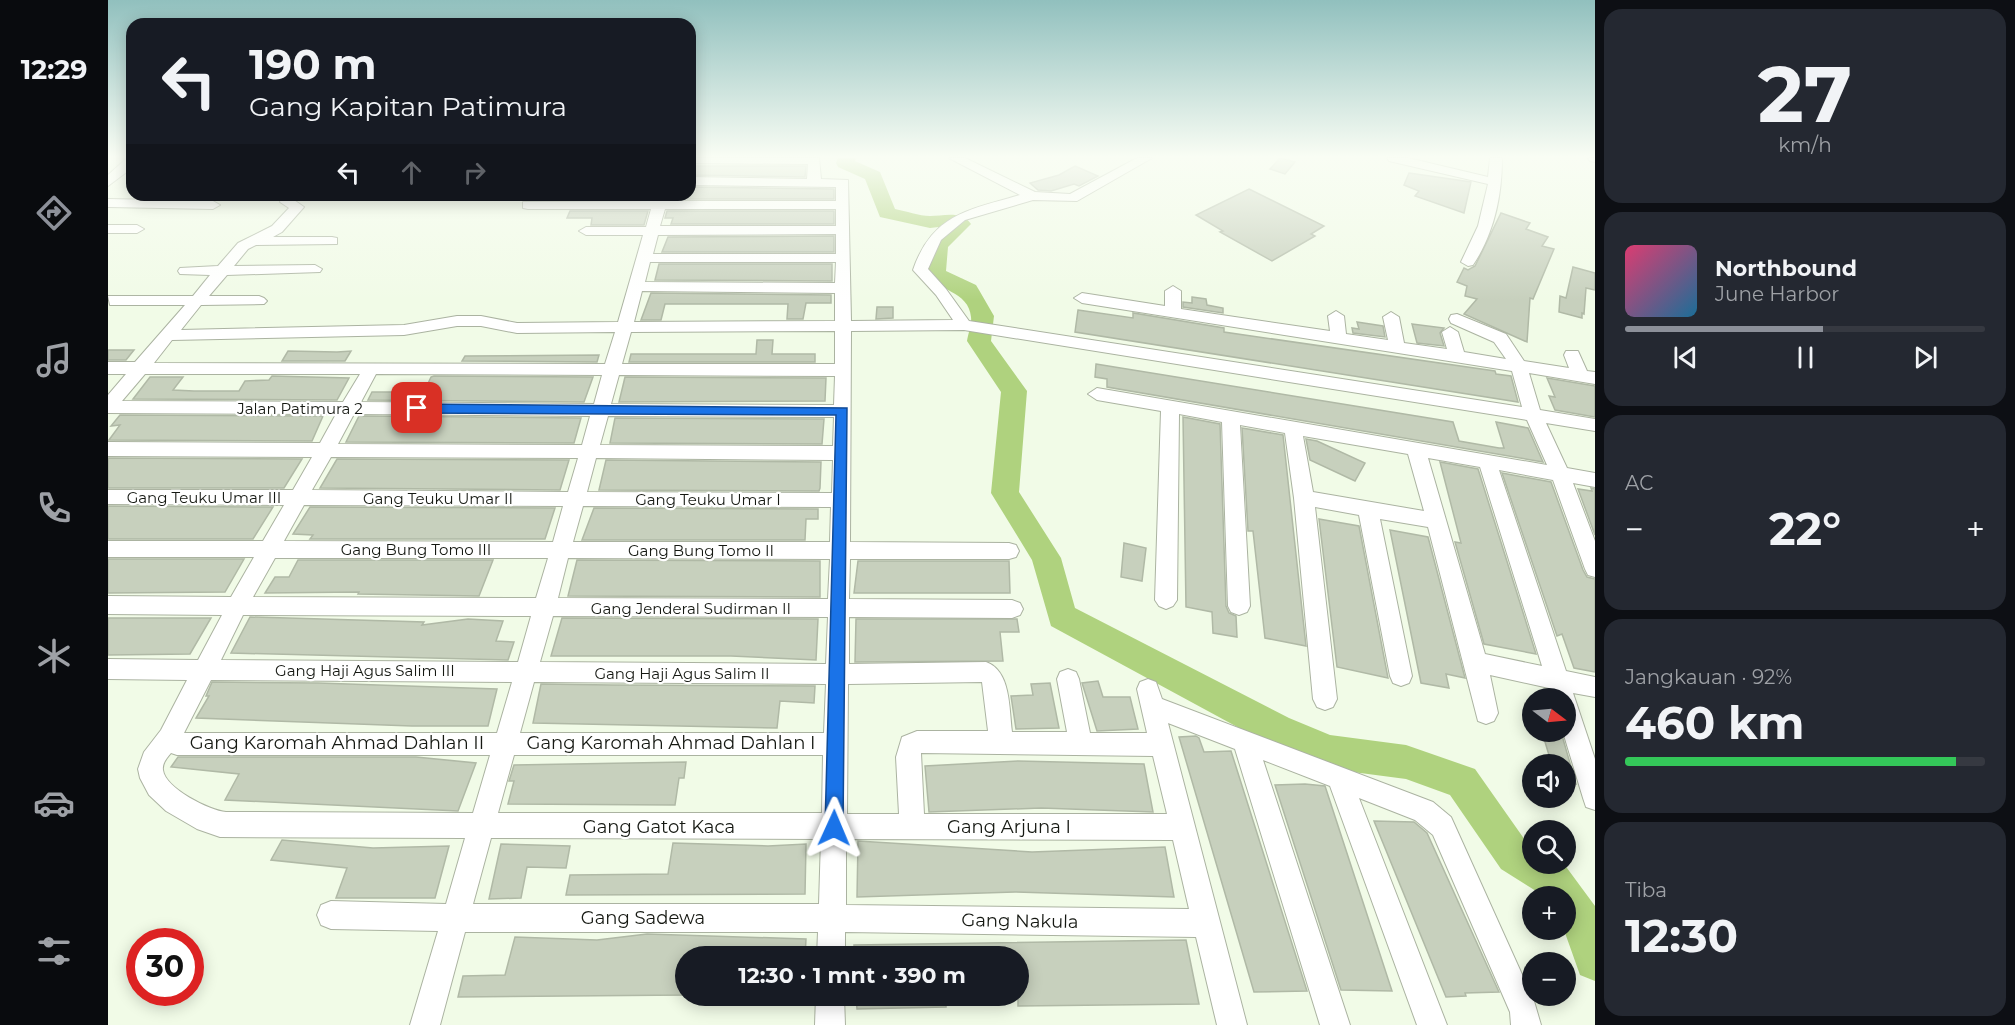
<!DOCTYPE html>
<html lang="id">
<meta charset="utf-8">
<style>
:root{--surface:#171b24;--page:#242831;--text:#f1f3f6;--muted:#9ea1a6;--line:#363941;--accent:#8c9099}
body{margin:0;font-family:Montserrat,sans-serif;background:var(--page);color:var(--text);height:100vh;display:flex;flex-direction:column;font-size:22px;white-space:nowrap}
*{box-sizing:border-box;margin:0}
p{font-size:20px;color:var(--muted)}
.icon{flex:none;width:33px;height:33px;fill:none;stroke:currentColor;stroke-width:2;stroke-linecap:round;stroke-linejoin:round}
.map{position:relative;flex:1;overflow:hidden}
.details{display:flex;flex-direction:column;gap:9px;padding:9px;background:#0d0f14;width:420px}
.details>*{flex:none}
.hud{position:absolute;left:18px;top:18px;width:570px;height:183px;border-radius:18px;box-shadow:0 3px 15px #0003;background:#171b24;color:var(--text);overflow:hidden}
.needle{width:39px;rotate:106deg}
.tools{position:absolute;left:1414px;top:688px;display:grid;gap:12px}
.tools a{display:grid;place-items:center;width:54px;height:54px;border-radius:50%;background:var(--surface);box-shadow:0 3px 15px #0003;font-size:30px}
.speed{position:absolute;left:18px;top:928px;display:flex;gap:12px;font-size:30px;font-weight:700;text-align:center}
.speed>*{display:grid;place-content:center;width:78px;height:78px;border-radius:50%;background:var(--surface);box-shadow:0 3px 15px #0003;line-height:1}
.speed .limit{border:9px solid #d22;background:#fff;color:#111}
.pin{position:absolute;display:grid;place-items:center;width:51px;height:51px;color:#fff;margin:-26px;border-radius:12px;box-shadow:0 3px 9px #0006}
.me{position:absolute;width:66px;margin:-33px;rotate:1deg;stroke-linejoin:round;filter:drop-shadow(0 0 4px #0008)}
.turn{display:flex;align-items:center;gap:21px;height:126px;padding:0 24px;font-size:27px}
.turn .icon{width:78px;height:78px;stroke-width:2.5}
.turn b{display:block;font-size:42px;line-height:51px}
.lanes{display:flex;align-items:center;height:57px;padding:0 24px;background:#0003;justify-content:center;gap:30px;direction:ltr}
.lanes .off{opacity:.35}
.big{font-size:45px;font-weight:700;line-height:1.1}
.details .widget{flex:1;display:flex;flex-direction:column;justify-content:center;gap:9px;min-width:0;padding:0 21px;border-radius:18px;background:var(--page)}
.details .dial{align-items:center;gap:0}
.dial b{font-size:78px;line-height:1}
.song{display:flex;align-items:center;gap:18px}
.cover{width:72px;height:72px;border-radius:9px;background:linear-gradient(135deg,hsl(340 70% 55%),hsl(200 70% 35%))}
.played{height:6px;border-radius:3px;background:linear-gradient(90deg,var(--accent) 55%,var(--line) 55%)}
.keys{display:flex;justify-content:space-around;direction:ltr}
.heat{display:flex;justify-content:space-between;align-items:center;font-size:33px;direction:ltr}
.charge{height:9px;border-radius:4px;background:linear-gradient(90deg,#34c759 92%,var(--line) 0)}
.trip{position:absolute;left:567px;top:946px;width:354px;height:60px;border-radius:30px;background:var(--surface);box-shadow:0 3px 15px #0003;font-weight:700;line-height:60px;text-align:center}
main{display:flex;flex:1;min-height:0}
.dock{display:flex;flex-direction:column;width:108px;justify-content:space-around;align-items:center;background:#090b0e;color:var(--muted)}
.dock .icon{width:42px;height:42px}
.dock .active{color:var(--accent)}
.dock b{font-size:27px;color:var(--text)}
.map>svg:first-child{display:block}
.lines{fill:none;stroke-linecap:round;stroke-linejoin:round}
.river{fill:#afd27e;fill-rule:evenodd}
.building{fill:#c7d0bd;stroke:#b0b9a6;stroke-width:1.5}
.street-casing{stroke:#abb3a1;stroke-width:2}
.street{fill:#fff;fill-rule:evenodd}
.route{fill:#1a73e8;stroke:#114b97;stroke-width:1.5}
.labels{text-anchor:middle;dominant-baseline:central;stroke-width:4.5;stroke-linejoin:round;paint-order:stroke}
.street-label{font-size:15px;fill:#151812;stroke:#fff}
.near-street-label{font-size:18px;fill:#151812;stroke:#fff}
</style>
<main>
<nav class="dock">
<b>12:29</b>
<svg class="icon active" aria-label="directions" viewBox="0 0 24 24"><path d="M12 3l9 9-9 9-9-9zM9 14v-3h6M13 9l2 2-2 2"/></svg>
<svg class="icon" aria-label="music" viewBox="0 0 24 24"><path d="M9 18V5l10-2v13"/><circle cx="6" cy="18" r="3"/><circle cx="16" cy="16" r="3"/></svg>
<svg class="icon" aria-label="phone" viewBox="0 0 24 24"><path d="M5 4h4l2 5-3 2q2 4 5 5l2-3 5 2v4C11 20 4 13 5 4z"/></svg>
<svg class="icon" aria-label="climate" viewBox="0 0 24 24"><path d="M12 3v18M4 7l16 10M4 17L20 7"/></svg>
<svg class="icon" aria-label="car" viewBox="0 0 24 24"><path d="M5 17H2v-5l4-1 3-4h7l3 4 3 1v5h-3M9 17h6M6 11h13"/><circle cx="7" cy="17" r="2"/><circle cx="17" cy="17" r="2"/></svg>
<svg class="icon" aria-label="filters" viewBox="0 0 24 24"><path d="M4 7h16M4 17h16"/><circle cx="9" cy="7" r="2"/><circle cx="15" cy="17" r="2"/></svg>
</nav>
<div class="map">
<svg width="1487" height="1025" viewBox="0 0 1487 1025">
<rect width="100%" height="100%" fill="#f1fbe7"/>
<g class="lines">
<path class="river" d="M730,158H748L747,161L772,172L787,209C798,211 811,216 822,216C835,216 854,210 863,224L840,247L838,271L868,285L871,290L886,316L883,341L919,391L911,492L953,558L967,608L1181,718L1222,735L1298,745L1367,769L1419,843L1425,846V864H1456L1487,906V981L1472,975L1456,930L1458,897H1433L1428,891L1393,869L1342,795L1298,779L1222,769L1157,742L943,626L924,560L883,493L893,392L859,341C860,334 864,324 863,317C861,291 829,291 816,272L820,245L839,226L822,228L772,217L757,179L730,167L728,163Z"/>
</g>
<g class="building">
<path d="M1172,158L1187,162L1177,174L1162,169Z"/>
<path d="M582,166H698L697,177L582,175Z"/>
<path d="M967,166L990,176L971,186L966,184L943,191L930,190L922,183L951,175Z"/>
<path d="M1301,173L1363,182L1356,213L1307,196L1311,191L1296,185Z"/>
<path d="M582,187L726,189V199H562L582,197Z"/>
<path d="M1141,189L1216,226L1203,234L1207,236L1164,261L1112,232L1115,231L1088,215Z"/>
<path d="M468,197H544V199H467Z"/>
<path d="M462,211H540L536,225H483L484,218H459Z"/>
<path d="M559,211H726V224H563L565,218H557Z"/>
<path d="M1393,213L1422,223L1418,229L1440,237L1434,246L1446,249L1425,299L1422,298L1419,342L1356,314L1369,299L1357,296L1359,286L1349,282L1356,268L1360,270L1367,266Z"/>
<path d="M726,236V252H554L560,237Z"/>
<path d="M551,264H724V281L547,280Z"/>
<path d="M1465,267L1487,273V290L1478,288L1476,314L1474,313V318L1451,312L1452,296L1458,298Z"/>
<path d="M543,293L723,295V303H698L695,319H679L680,304H557L553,320H533Z"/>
<path d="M1084,297L1098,299L1099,305L1115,308V313L1075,307V302L1084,303Z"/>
<path d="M769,307H785V318L768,319Z"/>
<path d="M970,310L1025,318V313L1116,328V332L1387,371L1388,374L1403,376L1410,402L967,332Z"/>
<path d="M1249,322L1275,326L1277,337L1245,333L1244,328L1251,329Z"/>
<path d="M1304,324L1336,328L1332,333L1336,346L1309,343Z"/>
<path d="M649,340H665L664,354H707V362H521L523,354H648Z"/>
<path d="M0,350H26L18,360H0Z"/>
<path d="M180,351L229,352L243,351L237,361H174Z"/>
<path d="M491,355L489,362L354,361L357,356Z"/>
<path d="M988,364L1345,422L1351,441L1391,448H1396L1388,422L1420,428L1435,462L999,387V379L987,377Z"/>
<path d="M164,376L241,378L229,400L25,399L42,377H75L65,390L86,391H131L137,381L161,380Z"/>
<path d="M323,377L326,376L485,377L476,402L260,400L264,392H316Z"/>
<path d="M517,377L718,378L717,401L511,402Z"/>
<path d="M1439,378L1487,386V417L1447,410L1441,396L1447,397Z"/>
<path d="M12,415L215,416L204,441L1,440L12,425L3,426Z"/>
<path d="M251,416L473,418L466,443L238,442Z"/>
<path d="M1075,417L1112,424L1118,606L1121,613L1128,616L1129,637L1105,633L1104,612L1078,607Z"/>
<path d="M507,418L716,419L714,444L502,443Z"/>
<path d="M1134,428L1175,435L1198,646L1157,638L1145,531H1140Z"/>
<path d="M1198,439L1209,441L1257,463L1247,481L1202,460Z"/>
<path d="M0,458L194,459L176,488H0Z"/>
<path d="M229,459L461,460L452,490L212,488Z"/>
<path d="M498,460L713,462L712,488L711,491L491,490Z"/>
<path d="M1332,462L1370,469L1428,654L1376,644L1347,542L1353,543Z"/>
<path d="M1394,473L1443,482L1475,570L1479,577L1487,579V672L1466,668L1454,634L1449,636Z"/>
<path d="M1483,488L1487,489V535L1470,489L1484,491Z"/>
<path d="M0,506L165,507L145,539H0Z"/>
<path d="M202,507L447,508L437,539H202L205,535L185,534Z"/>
<path d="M486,508L710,509V519H698L697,540H474Z"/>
<path d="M1211,519L1251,526L1280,678L1229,667Z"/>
<path d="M1282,530L1320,537L1357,678L1338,674L1341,688L1313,683Z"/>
<path d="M1016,543L1038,548L1034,581L1013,577Z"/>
<path d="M0,559H136L117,592L0,593Z"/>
<path d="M190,560H385L371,596L250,594L251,592L157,593L167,577H181Z"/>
<path d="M469,560L712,561V597L460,596Z"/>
<path d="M750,561H901L902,593H746Z"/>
<path d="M142,617L316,622L314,625L360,619L395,621L388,641L406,642L400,660L123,653Z"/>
<path d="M0,618H103L82,654L0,655Z"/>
<path d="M454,618L710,619L708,660L623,656H443Z"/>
<path d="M748,619H909L911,632H892L895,661L747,662Z"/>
<path d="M990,681L995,697H1022L1030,729L989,731L974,683Z"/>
<path d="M104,682L210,683L389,689L380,726H304L88,718L101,696H98Z"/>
<path d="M942,683L951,728L908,729L903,696L925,695L923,684Z"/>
<path d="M433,684L504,685L707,686L706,703L672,701L669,728L425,723Z"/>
<path d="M1434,732H1453L1468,784L1458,782V765H1444Z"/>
<path d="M1088,736L1091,738L1096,752L1123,751L1199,991L1146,992L1071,737Z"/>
<path d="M70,757H308L368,763L350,811L117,800L131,774L63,767Z"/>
<path d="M910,761L1036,764L1045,812L933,808L821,812L817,766Z"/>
<path d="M578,762L576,778H571L567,805L400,804L406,781H401L406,765Z"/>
<path d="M1197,784L1217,786L1284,991L1233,990L1167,785Z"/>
<path d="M1266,821L1306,822L1319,833L1391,992L1357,993L1358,996L1338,997Z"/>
<path d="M174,840L265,848L341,846L327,898H228L239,868L163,860Z"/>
<path d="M750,841L924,852L1057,847L1066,897L907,892L749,897Z"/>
<path d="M565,843L660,846L698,844L697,894L458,895L462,875L560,874Z"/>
<path d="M393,844L462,846L458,868L419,867L413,898L381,899Z"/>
<path d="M539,934L698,939L697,957L578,956V995L350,997L355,976L397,975L407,937L489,940Z"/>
<path d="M1078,940L1091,1004L910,1006V957H746V945Z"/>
<path d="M748,996H838V1007L749,1009Z"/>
</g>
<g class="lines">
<g class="street-casing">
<g id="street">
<path d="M19,158H24V168L0,186V175Z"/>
<path d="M582,158H711L713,179L740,180L743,321L845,320L828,295L805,270C824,214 861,210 912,195L841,158H857L927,192L962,194L1029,158H1044L969,201L925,200L857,220L833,240L820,269L838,289L861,321L1414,407L1404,371L974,303L966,298L974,293L1057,306V291L1065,286L1073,291V309L1222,331L1220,316L1228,311L1236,316L1238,334L1280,340L1275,317L1283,312L1291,317L1296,343L1339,349L1334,332L1342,327L1350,332L1356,352L1398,359L1386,342L1343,323L1341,319L1343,315L1349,314L1398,334L1416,361L1461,368L1456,355L1458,351H1470L1479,371L1487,372V384L1421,373L1432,410L1487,419V431L1438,423L1459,468L1487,473V487L1465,483L1487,541V577L1480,575L1477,569L1445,480L1391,470L1458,671L1487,677V697L1465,693L1487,759V810L1478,807L1475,798L1455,732H1458V699H1444L1441,688L1382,675L1390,713L1386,721L1378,724L1370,721L1320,527L1272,519L1304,676L1301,683L1293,686L1285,683L1282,676L1251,515L1207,507L1229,699L1225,707L1217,710L1209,707L1205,699L1186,498L1177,433L1132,425L1142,606L1139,612L1131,615L1123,612L1120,606L1114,422L1071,414L1069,600L1065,606L1058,609L1051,606L1047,600L1053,411L989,400L980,394L989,388L1439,465L1419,420L856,330L743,331L742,542L901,543L908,545L911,551L908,557L901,559H742L741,599L904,600L912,603L915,609L912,615L904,618L741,617V664L878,662C903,671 901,708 904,732H959L949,679L952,672L960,669L968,672L971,679L982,733H1039L1029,689L1032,682L1040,679L1048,682L1054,699L1325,802L1343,817L1426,1001L1433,1025H1403L1402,1012L1325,835L1307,820L1251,798L1339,1025H1309L1222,786L1155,760L1242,1025H1212L1127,749L1060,723L1139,1025H1109L1088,937L737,932V957H709L710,932H357L332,1025H302L330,931L223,929L213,925L209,915L213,905L223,901L338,904L357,838L112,837L89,829L58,811L41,795L32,778L30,769L36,752L53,730L79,680L0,679V659L90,660L114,615L0,614V596L123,597L146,557H0V541H155L176,505L0,504V490H185L204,457L0,456V442L212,443L228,414L0,413V395L18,374H0V362H27L77,305H2L0,296H85L102,275L72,274L70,271L72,268L110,266L130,243L164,226L181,208L172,202L174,195H188L186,200L196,207L174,232L165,237H224L229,238V244L148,245L140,249L126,266L207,265L214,269L212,272L119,275L101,296H151L156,298L159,301L156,304L93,305L73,330L296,325L349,316H373L409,323L510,322L535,235H478L471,231L478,227H538L543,209H420L415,208V202L546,201L547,195H561L559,201H728V187L582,185V177L699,179L700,164L582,163ZM557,209H728V226H552ZM728,234V254H545L550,235ZM542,262H728L727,283L537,282ZM534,291L727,293V321L526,322ZM349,326H373L409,333L507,332L497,364L46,363L64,340L296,335ZM727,331V364H514L523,332ZM37,374H252L235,402L14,401ZM268,374L494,375L486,404L253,402ZM511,375L727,376L726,405L503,404ZM246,414L482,416L474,445L230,444ZM500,416L726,417L725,446L492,445ZM1195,436L1300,454L1316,511L1205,492ZM223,457L470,458L460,492L204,490ZM488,458L725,460L724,493L479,492ZM1320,458L1372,467L1434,666L1377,654ZM196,505L455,506L445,542L176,541ZM475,506L723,507L722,542H465ZM167,558H440L428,598L145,597ZM460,558L722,559L720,599L450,598ZM135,615L423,616L410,662L113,660ZM445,616L720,617L718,664L432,662ZM103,680L404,682L389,733H76ZM426,682L718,684L716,733H412ZM874,682L880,731H809L794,737L788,757L791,814H739L740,684ZM63,753L69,755H382L365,813L118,812C102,811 57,788 55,770C54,763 59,758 63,753ZM813,753L1045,756L1059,814H816ZM406,755H715L714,813H390ZM383,838L713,839L711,904H365ZM738,839L1065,840L1081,909L738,905Z"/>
<path d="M1279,158H1300L1380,177L1382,158H1394C1394,195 1386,234 1365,265L1360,266L1353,262L1370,226L1380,184L1281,161Z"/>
<path d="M1480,158H1487V162L1482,161Z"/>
<path d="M0,199L105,201L112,205L105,209L0,207Z"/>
<path d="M0,225H29L36,229L29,233H0Z"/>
<path d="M708,996H736L737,1025H707Z"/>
</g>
</g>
<use href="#street" class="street"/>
</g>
<linearGradient id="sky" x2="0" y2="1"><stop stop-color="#91c0be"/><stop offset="0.52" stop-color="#f9fdf4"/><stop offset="1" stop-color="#f9fdf4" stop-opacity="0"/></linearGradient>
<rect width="1487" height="301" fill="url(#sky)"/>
<path class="route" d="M309,404L739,408L735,828L733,834L726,837L720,834L717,828L728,415L309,413L303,408Z"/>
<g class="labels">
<g class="street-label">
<text x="192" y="408">Jalan Patimura 2</text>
<text x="96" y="497">Gang Teuku Umar III</text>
<text x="330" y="498">Gang Teuku Umar II</text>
<text x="600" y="499">Gang Teuku Umar I</text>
<text x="308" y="549">Gang Bung Tomo III</text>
<text x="593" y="550">Gang Bung Tomo II</text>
<text x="583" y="608">Gang Jenderal Sudirman II</text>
<text x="257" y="670">Gang Haji Agus Salim III</text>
<text x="574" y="673">Gang Haji Agus Salim II</text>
</g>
<g class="near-street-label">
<text x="229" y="743">Gang Karomah Ahmad Dahlan II</text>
<text x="563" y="743">Gang Karomah Ahmad Dahlan I</text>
<text x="551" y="827">Gang Gatot Kaca</text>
<text x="901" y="827">Gang Arjuna I</text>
<text x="535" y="918">Gang Sadewa</text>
<text transform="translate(912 921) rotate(1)">Gang Nakula</text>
</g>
</g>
</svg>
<div class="tools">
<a><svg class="needle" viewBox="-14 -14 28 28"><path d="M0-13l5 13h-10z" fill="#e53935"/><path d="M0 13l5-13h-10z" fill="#9ea1a6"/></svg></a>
<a><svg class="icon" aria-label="sound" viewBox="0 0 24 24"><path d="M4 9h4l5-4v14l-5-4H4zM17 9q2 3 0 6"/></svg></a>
<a><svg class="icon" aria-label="search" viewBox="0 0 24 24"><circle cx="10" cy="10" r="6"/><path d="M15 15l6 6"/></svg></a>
<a>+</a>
<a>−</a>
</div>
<div class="speed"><div class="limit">30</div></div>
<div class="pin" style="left:309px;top:408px;background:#d93025"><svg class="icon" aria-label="arrive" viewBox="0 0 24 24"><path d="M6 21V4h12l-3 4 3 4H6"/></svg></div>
<svg class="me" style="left:726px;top:828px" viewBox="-20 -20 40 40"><path d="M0-17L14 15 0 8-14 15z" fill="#1a73e8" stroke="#fff" stroke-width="4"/></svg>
<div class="trip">12:30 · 1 mnt · 390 m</div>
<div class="hud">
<div class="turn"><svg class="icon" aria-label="left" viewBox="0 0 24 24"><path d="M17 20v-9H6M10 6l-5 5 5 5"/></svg><div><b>190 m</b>Gang Kapitan Patimura</div></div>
<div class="lanes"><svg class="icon" aria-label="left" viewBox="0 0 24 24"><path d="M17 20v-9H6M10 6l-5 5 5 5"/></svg><svg class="icon off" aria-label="ahead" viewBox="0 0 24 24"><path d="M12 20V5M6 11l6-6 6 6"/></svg><svg class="icon off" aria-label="right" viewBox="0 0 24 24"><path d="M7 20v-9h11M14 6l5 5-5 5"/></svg></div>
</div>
</div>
<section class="details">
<div class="widget dial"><b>27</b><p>km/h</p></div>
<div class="widget">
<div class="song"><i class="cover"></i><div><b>Northbound</b><p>June Harbor</p></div></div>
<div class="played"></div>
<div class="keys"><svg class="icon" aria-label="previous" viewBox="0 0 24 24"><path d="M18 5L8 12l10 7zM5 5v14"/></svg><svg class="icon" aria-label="pause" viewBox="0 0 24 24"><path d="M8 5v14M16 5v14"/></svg><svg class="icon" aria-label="next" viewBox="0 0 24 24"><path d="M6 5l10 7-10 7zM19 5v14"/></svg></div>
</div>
<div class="widget"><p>AC</p>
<div class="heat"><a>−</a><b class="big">22°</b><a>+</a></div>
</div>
<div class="widget"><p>Jangkauan · 92%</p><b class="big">460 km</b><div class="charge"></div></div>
<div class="widget"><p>Tiba</p><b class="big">12:30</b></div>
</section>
</main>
